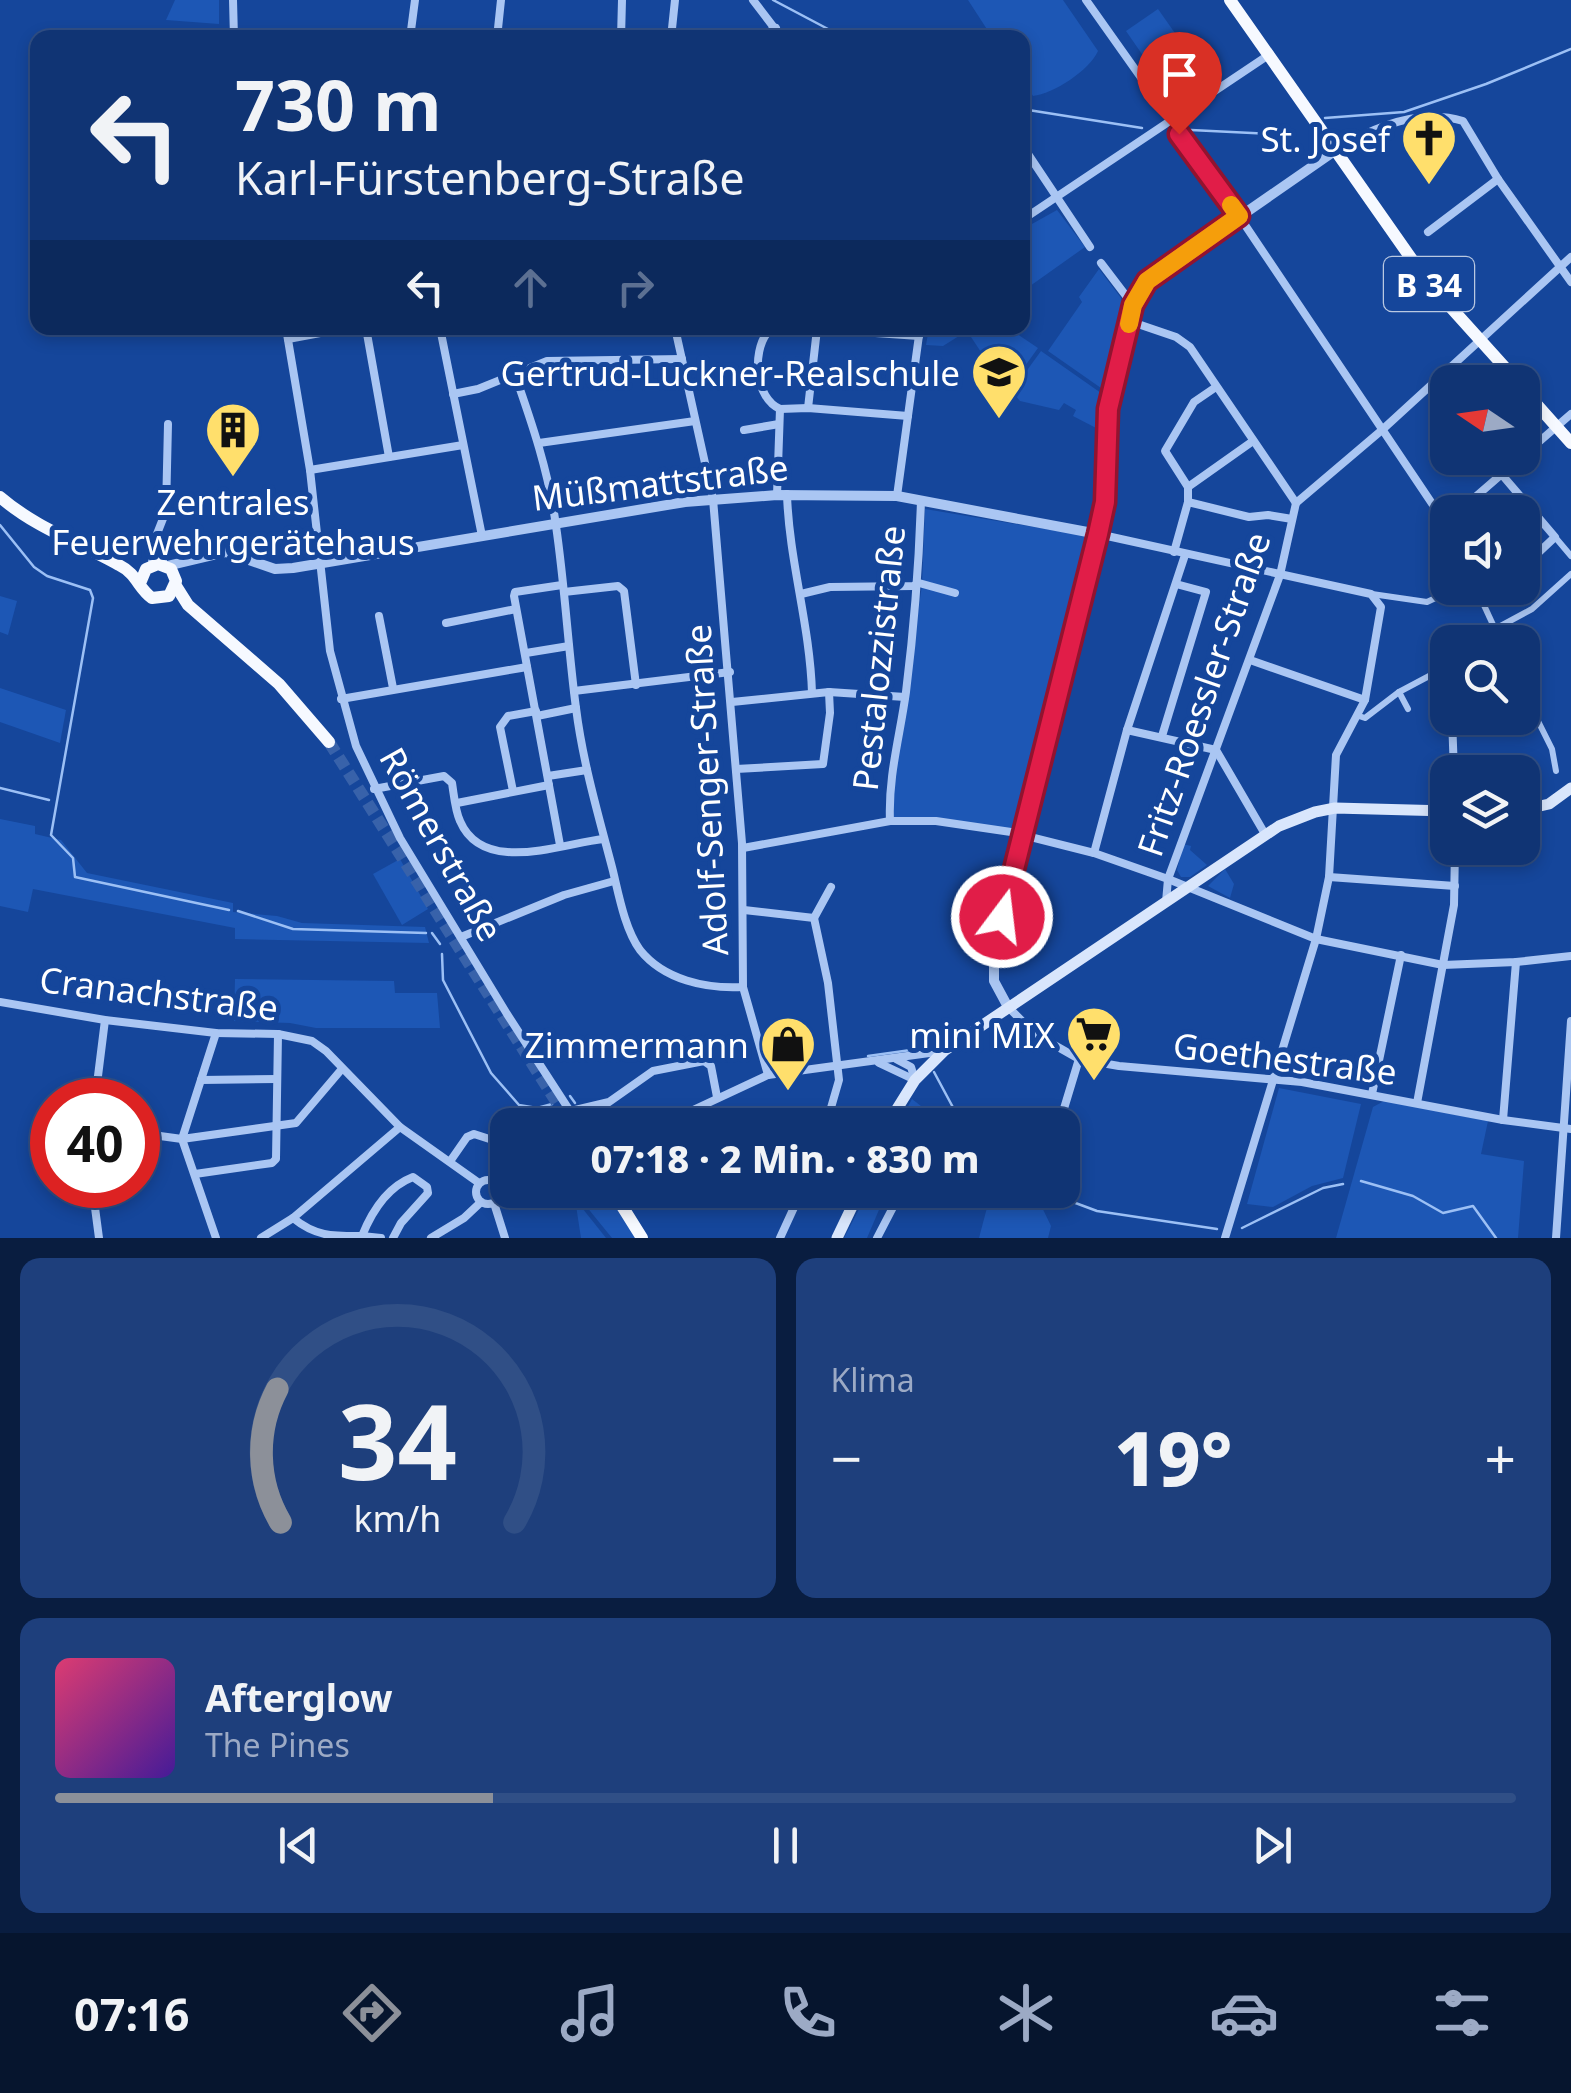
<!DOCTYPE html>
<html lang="de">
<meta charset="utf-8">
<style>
:root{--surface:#103474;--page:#1e3f7c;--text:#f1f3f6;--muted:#9caac5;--line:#304f86;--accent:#8c9099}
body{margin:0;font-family:"Noto Sans",sans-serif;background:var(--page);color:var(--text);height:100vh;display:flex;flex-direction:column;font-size:38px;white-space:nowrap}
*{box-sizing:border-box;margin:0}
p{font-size:32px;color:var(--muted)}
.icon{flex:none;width:55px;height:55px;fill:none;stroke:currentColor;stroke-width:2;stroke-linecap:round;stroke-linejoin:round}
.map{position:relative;height:1238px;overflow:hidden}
.panel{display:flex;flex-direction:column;gap:20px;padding:20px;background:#091d40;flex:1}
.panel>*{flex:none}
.hud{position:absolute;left:30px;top:30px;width:1000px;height:305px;border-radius:20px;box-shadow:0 5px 15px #0003,0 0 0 2px var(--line);background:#103474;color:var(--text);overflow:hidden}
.needle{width:65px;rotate:283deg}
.buttons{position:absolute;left:1430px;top:365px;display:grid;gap:20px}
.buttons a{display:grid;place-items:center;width:110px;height:110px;border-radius:20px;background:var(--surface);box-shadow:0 5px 15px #0003,0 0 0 2px var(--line);font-size:50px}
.speed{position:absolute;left:30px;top:1078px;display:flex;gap:20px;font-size:50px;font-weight:700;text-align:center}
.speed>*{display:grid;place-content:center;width:130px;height:130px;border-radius:50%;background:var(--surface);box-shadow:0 5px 15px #0003,0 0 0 2px var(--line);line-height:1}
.speed .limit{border:15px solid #d22;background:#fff;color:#111}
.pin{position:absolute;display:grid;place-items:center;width:85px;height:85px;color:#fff;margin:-102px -42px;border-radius:50% 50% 50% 0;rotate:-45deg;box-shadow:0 0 10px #0007}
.pin .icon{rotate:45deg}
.me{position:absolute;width:110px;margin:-55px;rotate:15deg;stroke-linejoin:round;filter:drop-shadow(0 0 8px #0008)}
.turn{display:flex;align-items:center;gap:35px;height:210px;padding:0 40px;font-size:45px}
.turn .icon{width:130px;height:130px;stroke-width:2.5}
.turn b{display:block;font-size:70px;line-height:85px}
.lanes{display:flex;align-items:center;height:95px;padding:0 40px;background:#0003;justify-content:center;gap:50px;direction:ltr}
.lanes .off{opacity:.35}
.big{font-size:75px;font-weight:800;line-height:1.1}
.panel .widget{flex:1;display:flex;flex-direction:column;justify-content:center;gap:15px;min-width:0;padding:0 35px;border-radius:20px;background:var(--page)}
.panel .dial{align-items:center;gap:0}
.dial svg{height:260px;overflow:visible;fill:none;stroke:var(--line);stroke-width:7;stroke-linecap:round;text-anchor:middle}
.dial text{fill:var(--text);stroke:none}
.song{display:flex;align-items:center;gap:30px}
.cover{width:120px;height:120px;border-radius:15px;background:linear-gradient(135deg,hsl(340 70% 55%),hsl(260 70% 35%))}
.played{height:10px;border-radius:5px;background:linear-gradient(90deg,var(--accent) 30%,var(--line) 30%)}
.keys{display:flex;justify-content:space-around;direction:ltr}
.heat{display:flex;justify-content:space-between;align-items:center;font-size:55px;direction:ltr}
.panel .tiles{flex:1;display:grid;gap:20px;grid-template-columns:1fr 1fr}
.widget:last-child{grid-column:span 2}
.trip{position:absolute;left:490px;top:1108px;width:590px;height:100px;border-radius:20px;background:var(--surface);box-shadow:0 5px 15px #0003,0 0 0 2px var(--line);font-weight:800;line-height:100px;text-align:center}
.tab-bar{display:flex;height:160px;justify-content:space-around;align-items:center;background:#06152e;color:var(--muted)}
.tab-bar .icon{width:70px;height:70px}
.tab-bar .current{color:var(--accent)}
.tab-bar b{font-size:45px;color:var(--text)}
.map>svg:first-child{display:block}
.green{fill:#1d57b5}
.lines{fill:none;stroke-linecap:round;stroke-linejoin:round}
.stream{stroke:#9cc0f5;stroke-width:2.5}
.primary-tunnel{stroke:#3862aa;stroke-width:12;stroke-dasharray:12 6;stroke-linecap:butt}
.pedestrian{stroke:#aac6f3;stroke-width:6}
.minor{stroke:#aac6f3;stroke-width:8}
.tertiary{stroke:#aac6f3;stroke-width:10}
.secondary{stroke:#d9e6fc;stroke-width:11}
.primary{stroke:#f6f9ff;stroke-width:12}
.route-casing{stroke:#92132f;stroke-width:25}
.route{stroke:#e11d48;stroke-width:18}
.slow{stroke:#f59e0b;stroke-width:18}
.labels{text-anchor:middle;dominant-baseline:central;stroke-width:10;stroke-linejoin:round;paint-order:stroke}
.shield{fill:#15469b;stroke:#b9c8e1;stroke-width:2.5}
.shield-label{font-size:32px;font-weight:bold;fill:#fff}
.poi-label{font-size:35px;fill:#fff;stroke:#15469b;text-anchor:end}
.street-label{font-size:35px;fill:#fff;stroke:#15469b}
</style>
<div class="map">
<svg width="1571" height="1238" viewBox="0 0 1571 1238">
<rect width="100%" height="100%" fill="#15469b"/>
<g class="green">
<path d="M175,0H219V24L166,20Z"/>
<path d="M968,0H1063L1098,51C1090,70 1053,94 1033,96L1023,81L1022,38L992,37Z"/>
<path d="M1158,9L1196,63L1164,86L1126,31Z"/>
<path d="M1057,210L1085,247L1023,291V264L1029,259L1023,250V229Z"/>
<path d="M1099,269L1121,298L1123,312L1101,388L1048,351L1082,302L1079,297Z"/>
<path d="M929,328H1008L1038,348L1012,384L998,364L987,361L967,331L943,346L926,345Z"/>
<path d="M1041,351L1101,393L1098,429L1073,416L1076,410L1064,403L1059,410L1020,401L1015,395L1018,392L1015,387Z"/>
<path d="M925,509L1094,537L1021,831L936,818H893V787L922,585Z"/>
<path d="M0,596L17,601L8,635L0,632Z"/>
<path d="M0,688L66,710L60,743L0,722Z"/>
<path d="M0,819L35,826V834L61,840L87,873L233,903V912L277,916L302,923L425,927L429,943L235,939V928L33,889L28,912L0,906Z"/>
<path d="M1183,844L1191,846L1190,850L1207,865L1190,877H1181L1177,870Z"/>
<path d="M400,859L428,909L402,925L373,874Z"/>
<path d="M1225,869L1234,884L1230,898L1208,886Z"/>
<path d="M235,979L394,981L395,993H437L440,1028H316L290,1023L234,1021Z"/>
<path d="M1279,1088L1361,1104L1343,1178L1312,1186L1273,1207L1247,1204Z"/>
<path d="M912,1099L926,1110L925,1125H898Z"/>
<path d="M1384,1101L1488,1121L1481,1154L1524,1161L1518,1238H1336L1373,1107Z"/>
<path d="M138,1139L153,1142V1173L138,1164Z"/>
<path d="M573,1190H607L637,1238H612Z"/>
<path d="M869,1190H893L884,1198L867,1238H844Z"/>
<path d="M1037,1197L1051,1226L1048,1238H979L989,1200L1018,1204Z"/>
<path d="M575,1199L606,1238H581Z"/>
</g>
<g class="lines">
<g class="stream">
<path d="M773,0L845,38"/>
<path d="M1022,109L1142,128"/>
<path d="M1325,118L1404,112L1486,84L1571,49"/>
<path d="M1191,130L1272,134"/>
<path d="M0,525L34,567L47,576L90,590L93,598L51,835L73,858L75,877L229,910"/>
<path d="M0,788L49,800"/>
<path d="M238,911L293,929L426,933"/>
<path d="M432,933L440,944"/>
<path d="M442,954L443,980L491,1073L519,1105L537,1108L552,1104"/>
<path d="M868,1056L918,1049"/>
<path d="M934,1072L956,1113L958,1125"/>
<path d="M570,1096L575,1103"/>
<path d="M581,1113L588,1125"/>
<path d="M1361,1181L1413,1196L1443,1213L1473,1206L1496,1238"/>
<path d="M1054,1195L1097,1211L1217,1229"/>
<path d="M1242,1228L1323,1188L1343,1184"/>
</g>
<path class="primary-tunnel" d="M329,742L571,1125"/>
<g class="pedestrian">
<path d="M1555,537L1571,556"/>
<path d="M1476,588L1501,642"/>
<path d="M1372,594L1427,602L1446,593"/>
<path d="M1485,626L1495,629L1532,609L1571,574"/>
<path d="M1438,670L1448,693"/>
<path d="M1522,689L1552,749L1556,771"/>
<path d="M1399,692L1408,709"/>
<path d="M1359,716L1365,718L1399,692L1448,666"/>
</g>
<g class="minor">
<path d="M233,0L234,38"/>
<path d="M753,0L782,38"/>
<path d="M1086,0L1239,216L1433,505L1448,519"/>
<path d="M234,35L263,38"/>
<path d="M410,38L415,0"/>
<path d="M497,38L501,0"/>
<path d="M621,38L622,0"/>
<path d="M671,38L675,0"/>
<path d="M758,38L776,28"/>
<path d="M1022,145L1090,247"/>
<path d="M1336,150C1373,127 1419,108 1463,121L1498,179L1571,282"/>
<path d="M1022,220L1270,54"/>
<path d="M1428,232L1498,179"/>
<path d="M1101,263L1133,305"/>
<path d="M1129,321L1176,337L1190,347L1296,503"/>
<path d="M286,328L310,470L330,651L356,746L400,838L507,1014L579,1125"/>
<path d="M366,328L389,457"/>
<path d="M440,328L482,536"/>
<path d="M675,328L713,499L742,843L743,987L768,1075"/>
<path d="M288,339L347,328"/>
<path d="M514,372C532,423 549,473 556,526C565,587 568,648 576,708C583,764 599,817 613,871C619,896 625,929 640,950C664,980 706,989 743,987"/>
<path d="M453,394L478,389L547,361L682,359"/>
<path d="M808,408L817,329"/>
<path d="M908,416L808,408L780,409C755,398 752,353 767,333L817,329L919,336"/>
<path d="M744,430L779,424"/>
<path d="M539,443L695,421"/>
<path d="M310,470L463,445"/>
<path d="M1503,476L1555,537L1522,568"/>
<path d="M1188,487L1165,451L1194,402L1216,387"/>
<path d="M787,494C789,561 810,625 812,693"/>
<path d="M777,495L780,409"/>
<path d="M897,496L920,328"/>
<path d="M1188,502L1249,517L1268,515L1292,519"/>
<path d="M1296,503L1382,430L1571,257"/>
<path d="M1458,512L1571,414"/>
<path d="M1098,534L1371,594L1381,607L1365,700L1336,755L1329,877L1316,939L1225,1238"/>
<path d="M158,538L164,565"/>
<path d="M1174,552L1188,502V487L1253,441"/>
<path d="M152,565L153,544L166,511L168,424"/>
<path d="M564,592L618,586L624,591L636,685"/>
<path d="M801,594L830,587L913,586L919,583L955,593"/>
<path d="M379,616L393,688"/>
<path d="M446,623L516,609"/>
<path d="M526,653L569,646"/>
<path d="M1250,660L1365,700"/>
<path d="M574,691L730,672"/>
<path d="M341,699L527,667"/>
<path d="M732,702L829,692L905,697"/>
<path d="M537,716L576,708"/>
<path d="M1452,718L1454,772"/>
<path d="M1127,730L1216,750L1265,834"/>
<path d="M1162,736L1206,592L1176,584"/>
<path d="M736,769L823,764L830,713L829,692"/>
<path d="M548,776L587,770"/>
<path d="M374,789L444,776L452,783C454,795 455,810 460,821C483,875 560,844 603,839"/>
<path d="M513,791L500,727L508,716L536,711"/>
<path d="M457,803L549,785"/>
<path d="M890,821C888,776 900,736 906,692C914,628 919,565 921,500"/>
<path d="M560,845L514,596L515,592L562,585"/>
<path d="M743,848L890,821H936L1011,832L1094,853L1168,879L1316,939L1443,965L1516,962L1571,956"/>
<path d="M1094,853L1127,730L1185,555"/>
<path d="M1329,877L1455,886"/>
<path d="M1166,902L1168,879L1280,575L1296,503"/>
<path d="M744,910L814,918L828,983L839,1080L826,1125"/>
<path d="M814,918L831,887"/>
<path d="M461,937L564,895L614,881"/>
<path d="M0,1002L105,1020L216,1033L278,1034L312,1041L326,1051L400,1127L479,1183"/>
<path d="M1008,1007L1035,1034L1079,1059L1119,1066L1302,1082L1503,1120L1571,1129"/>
<path d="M896,1059L911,1067L915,1080"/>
<path d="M879,1063L915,1080"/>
<path d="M201,1080L277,1079"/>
<path d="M1372,1094L1401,955"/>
<path d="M95,1100L105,1020"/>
<path d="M1417,1103L1454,905L1455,848"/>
<path d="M571,1111L609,1102L653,1071L704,1061L711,1066L717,1097"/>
<path d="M1503,1120L1516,962"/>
<path d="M661,1125L768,1075L944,1051"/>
<path d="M1059,1125L1079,1059"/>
<path d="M138,1133L182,1139L296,1123L341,1070"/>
<path d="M451,1160L467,1137L474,1134L508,1145"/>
<path d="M195,1174L272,1163L276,1159L278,1034"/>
<circle cx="488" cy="1192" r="12"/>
<path d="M92,1185L99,1238"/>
<path d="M501,1190H516"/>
<path d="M1017,1190H1029"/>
<path d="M494,1203L505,1238"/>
<path d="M293,1218C316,1237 334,1236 362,1236C372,1211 387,1187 413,1177L427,1187L428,1193L401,1223L393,1238"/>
<path d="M362,1236L381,1238"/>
<path d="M216,1238L182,1139L216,1033"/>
<path d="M261,1238L293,1218L400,1127"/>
<path d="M431,1238L464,1218L481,1202"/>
<path d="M780,1238L802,1190"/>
<path d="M877,1238L902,1190"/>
<path d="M1556,1238L1571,1021"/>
</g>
<g class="tertiary">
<path d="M167,566L226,552L275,569L293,568L685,502L777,495L897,496L1098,534"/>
<path d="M1008,1007L994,981V952L1098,534L1105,502L1110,393L1133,305L1147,281L1336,150"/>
</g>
<g class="secondary">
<path d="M1522,810L1549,804L1571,788"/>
<path d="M887,1125L915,1080L944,1051L1279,826L1315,812L1335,808L1448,811"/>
<path d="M837,1238L860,1190"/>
</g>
<g class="primary">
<path d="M1230,0L1427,281L1518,382"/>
<path d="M1522,388L1571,443"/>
<path d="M0,497C36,528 78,542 119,565C137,574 138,588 152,598L169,596L176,581L171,569L158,564L146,569L141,581"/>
<path d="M176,586L188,605L279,684L329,742"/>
<path d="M612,1190L642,1238"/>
</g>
</g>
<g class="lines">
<g class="route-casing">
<path id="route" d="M1002,917L1098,534L1105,502L1108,409L1133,305L1147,281L1239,216L1179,134"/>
</g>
<use href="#route" class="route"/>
<path class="slow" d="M1129,324L1133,305L1147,281L1239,216L1231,205"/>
</g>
<defs>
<g id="church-pin" transform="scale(2.875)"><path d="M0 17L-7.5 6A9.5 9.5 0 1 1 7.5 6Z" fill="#ffdf6c" stroke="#15469b"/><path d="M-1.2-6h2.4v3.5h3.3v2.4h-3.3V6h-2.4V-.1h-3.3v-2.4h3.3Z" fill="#111"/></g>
<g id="school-pin" transform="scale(2.875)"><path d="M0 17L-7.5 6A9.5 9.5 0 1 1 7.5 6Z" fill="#ffdf6c" stroke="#15469b"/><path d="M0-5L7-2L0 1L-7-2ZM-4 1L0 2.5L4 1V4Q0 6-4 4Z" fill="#111"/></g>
<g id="building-pin" transform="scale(2.875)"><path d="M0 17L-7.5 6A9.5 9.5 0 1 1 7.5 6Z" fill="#ffdf6c" stroke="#15469b"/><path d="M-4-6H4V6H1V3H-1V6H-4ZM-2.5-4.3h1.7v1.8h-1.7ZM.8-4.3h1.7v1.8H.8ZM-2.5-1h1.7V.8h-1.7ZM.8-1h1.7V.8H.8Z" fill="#111"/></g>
<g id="supermarket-pin" transform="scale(2.875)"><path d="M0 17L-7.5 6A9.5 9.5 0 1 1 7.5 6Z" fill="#ffdf6c" stroke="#15469b"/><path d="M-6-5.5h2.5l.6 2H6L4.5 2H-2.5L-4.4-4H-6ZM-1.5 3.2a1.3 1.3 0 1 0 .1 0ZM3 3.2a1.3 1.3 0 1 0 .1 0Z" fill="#111"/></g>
<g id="shop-pin" transform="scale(2.875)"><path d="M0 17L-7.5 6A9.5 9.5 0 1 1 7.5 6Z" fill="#ffdf6c" stroke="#15469b"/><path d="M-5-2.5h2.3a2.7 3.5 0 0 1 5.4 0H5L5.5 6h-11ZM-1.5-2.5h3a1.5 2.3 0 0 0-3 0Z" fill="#111"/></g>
</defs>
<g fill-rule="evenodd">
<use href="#church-pin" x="1429" y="138"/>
<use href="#school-pin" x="999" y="372"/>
<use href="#building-pin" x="233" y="430"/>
<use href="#supermarket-pin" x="1094" y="1034"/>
<use href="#shop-pin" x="788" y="1044"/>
</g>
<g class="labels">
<rect class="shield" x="1384" y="257" width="90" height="54" rx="8"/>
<g class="shield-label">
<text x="1429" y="284">B 34</text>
</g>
<g class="poi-label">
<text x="1390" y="138">St. Josef</text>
<text x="960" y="372">Gertrud-Luckner-Realschule</text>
<text x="233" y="501" text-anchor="middle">Zentrales<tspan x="233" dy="40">Feuerwehrgerätehaus</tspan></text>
<text x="1055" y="1034">mini MIX</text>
<text x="749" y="1044">Zimmermann</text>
</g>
<g class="street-label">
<text transform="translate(660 482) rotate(-7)">Müßmattstraße</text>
<text transform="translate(878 658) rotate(-84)">Pestalozzistraße</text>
<text transform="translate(1203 694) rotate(-71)">Fritz-Roessler-Straße</text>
<text transform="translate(706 790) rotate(-93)">Adolf-Senger-Straße</text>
<text transform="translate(442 844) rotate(61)">Römerstraße</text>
<text transform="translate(159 993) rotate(7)">Cranachstraße</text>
<text transform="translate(1285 1058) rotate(7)">Goethestraße</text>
</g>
</g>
</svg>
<div class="buttons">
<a><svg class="needle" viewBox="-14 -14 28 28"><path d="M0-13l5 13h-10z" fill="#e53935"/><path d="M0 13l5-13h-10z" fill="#9caac5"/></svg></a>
<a><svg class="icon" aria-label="sound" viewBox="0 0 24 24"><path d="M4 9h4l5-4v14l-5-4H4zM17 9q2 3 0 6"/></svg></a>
<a><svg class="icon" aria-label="search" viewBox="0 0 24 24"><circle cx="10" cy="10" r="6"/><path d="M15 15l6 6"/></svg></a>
<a><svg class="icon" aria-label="layers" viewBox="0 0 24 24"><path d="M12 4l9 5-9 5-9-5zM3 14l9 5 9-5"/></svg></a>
</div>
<div class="speed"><div class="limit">40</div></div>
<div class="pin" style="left:1179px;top:134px;background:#d93025"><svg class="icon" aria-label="arrive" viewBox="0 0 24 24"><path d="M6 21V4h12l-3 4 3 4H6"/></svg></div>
<svg class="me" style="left:1002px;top:917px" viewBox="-20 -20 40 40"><circle r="17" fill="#e11d48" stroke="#fff" stroke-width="3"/><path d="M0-11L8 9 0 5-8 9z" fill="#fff"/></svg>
<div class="trip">07:18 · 2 Min. · 830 m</div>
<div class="hud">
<div class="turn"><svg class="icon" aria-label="left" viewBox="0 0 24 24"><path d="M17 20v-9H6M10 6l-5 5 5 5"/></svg><div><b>730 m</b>Karl-Fürstenberg-Straße</div></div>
<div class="lanes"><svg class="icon" aria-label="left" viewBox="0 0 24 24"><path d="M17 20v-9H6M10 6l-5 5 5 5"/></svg><svg class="icon off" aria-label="ahead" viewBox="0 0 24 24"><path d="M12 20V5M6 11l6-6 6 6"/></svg><svg class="icon off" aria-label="right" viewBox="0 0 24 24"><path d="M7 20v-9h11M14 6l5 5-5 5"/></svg></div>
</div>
</div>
<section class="panel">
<div class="tiles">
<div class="widget dial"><svg viewBox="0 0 100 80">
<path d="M14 69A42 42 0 1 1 86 69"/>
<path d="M14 69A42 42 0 0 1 13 28" stroke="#8c9099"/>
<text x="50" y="56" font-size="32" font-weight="700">34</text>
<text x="50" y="72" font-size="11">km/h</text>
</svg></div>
<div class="widget"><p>Klima</p>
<div class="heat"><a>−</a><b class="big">19°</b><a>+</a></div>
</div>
<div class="widget">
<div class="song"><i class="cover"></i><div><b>Afterglow</b><p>The Pines</p></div></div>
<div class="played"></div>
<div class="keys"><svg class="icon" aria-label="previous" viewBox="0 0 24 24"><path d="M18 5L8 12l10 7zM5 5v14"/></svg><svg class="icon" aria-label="pause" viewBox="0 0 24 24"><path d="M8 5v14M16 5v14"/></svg><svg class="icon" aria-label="next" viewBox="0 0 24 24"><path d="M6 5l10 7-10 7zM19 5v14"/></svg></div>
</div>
</div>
</section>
<nav class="tab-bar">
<b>07:16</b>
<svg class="icon current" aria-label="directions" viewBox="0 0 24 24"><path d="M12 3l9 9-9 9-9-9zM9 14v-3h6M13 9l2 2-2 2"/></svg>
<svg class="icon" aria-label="music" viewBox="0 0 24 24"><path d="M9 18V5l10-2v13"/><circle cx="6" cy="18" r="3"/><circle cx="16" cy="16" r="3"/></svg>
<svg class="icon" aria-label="phone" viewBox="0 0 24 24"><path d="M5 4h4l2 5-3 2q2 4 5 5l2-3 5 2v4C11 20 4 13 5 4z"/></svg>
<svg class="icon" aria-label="climate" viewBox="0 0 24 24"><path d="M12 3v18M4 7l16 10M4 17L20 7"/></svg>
<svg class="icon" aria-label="car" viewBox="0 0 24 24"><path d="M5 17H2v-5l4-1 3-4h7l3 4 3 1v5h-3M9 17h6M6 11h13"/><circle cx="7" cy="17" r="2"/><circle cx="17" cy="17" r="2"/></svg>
<svg class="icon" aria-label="filters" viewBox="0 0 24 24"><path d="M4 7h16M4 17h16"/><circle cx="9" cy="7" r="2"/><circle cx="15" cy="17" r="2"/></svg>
</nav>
